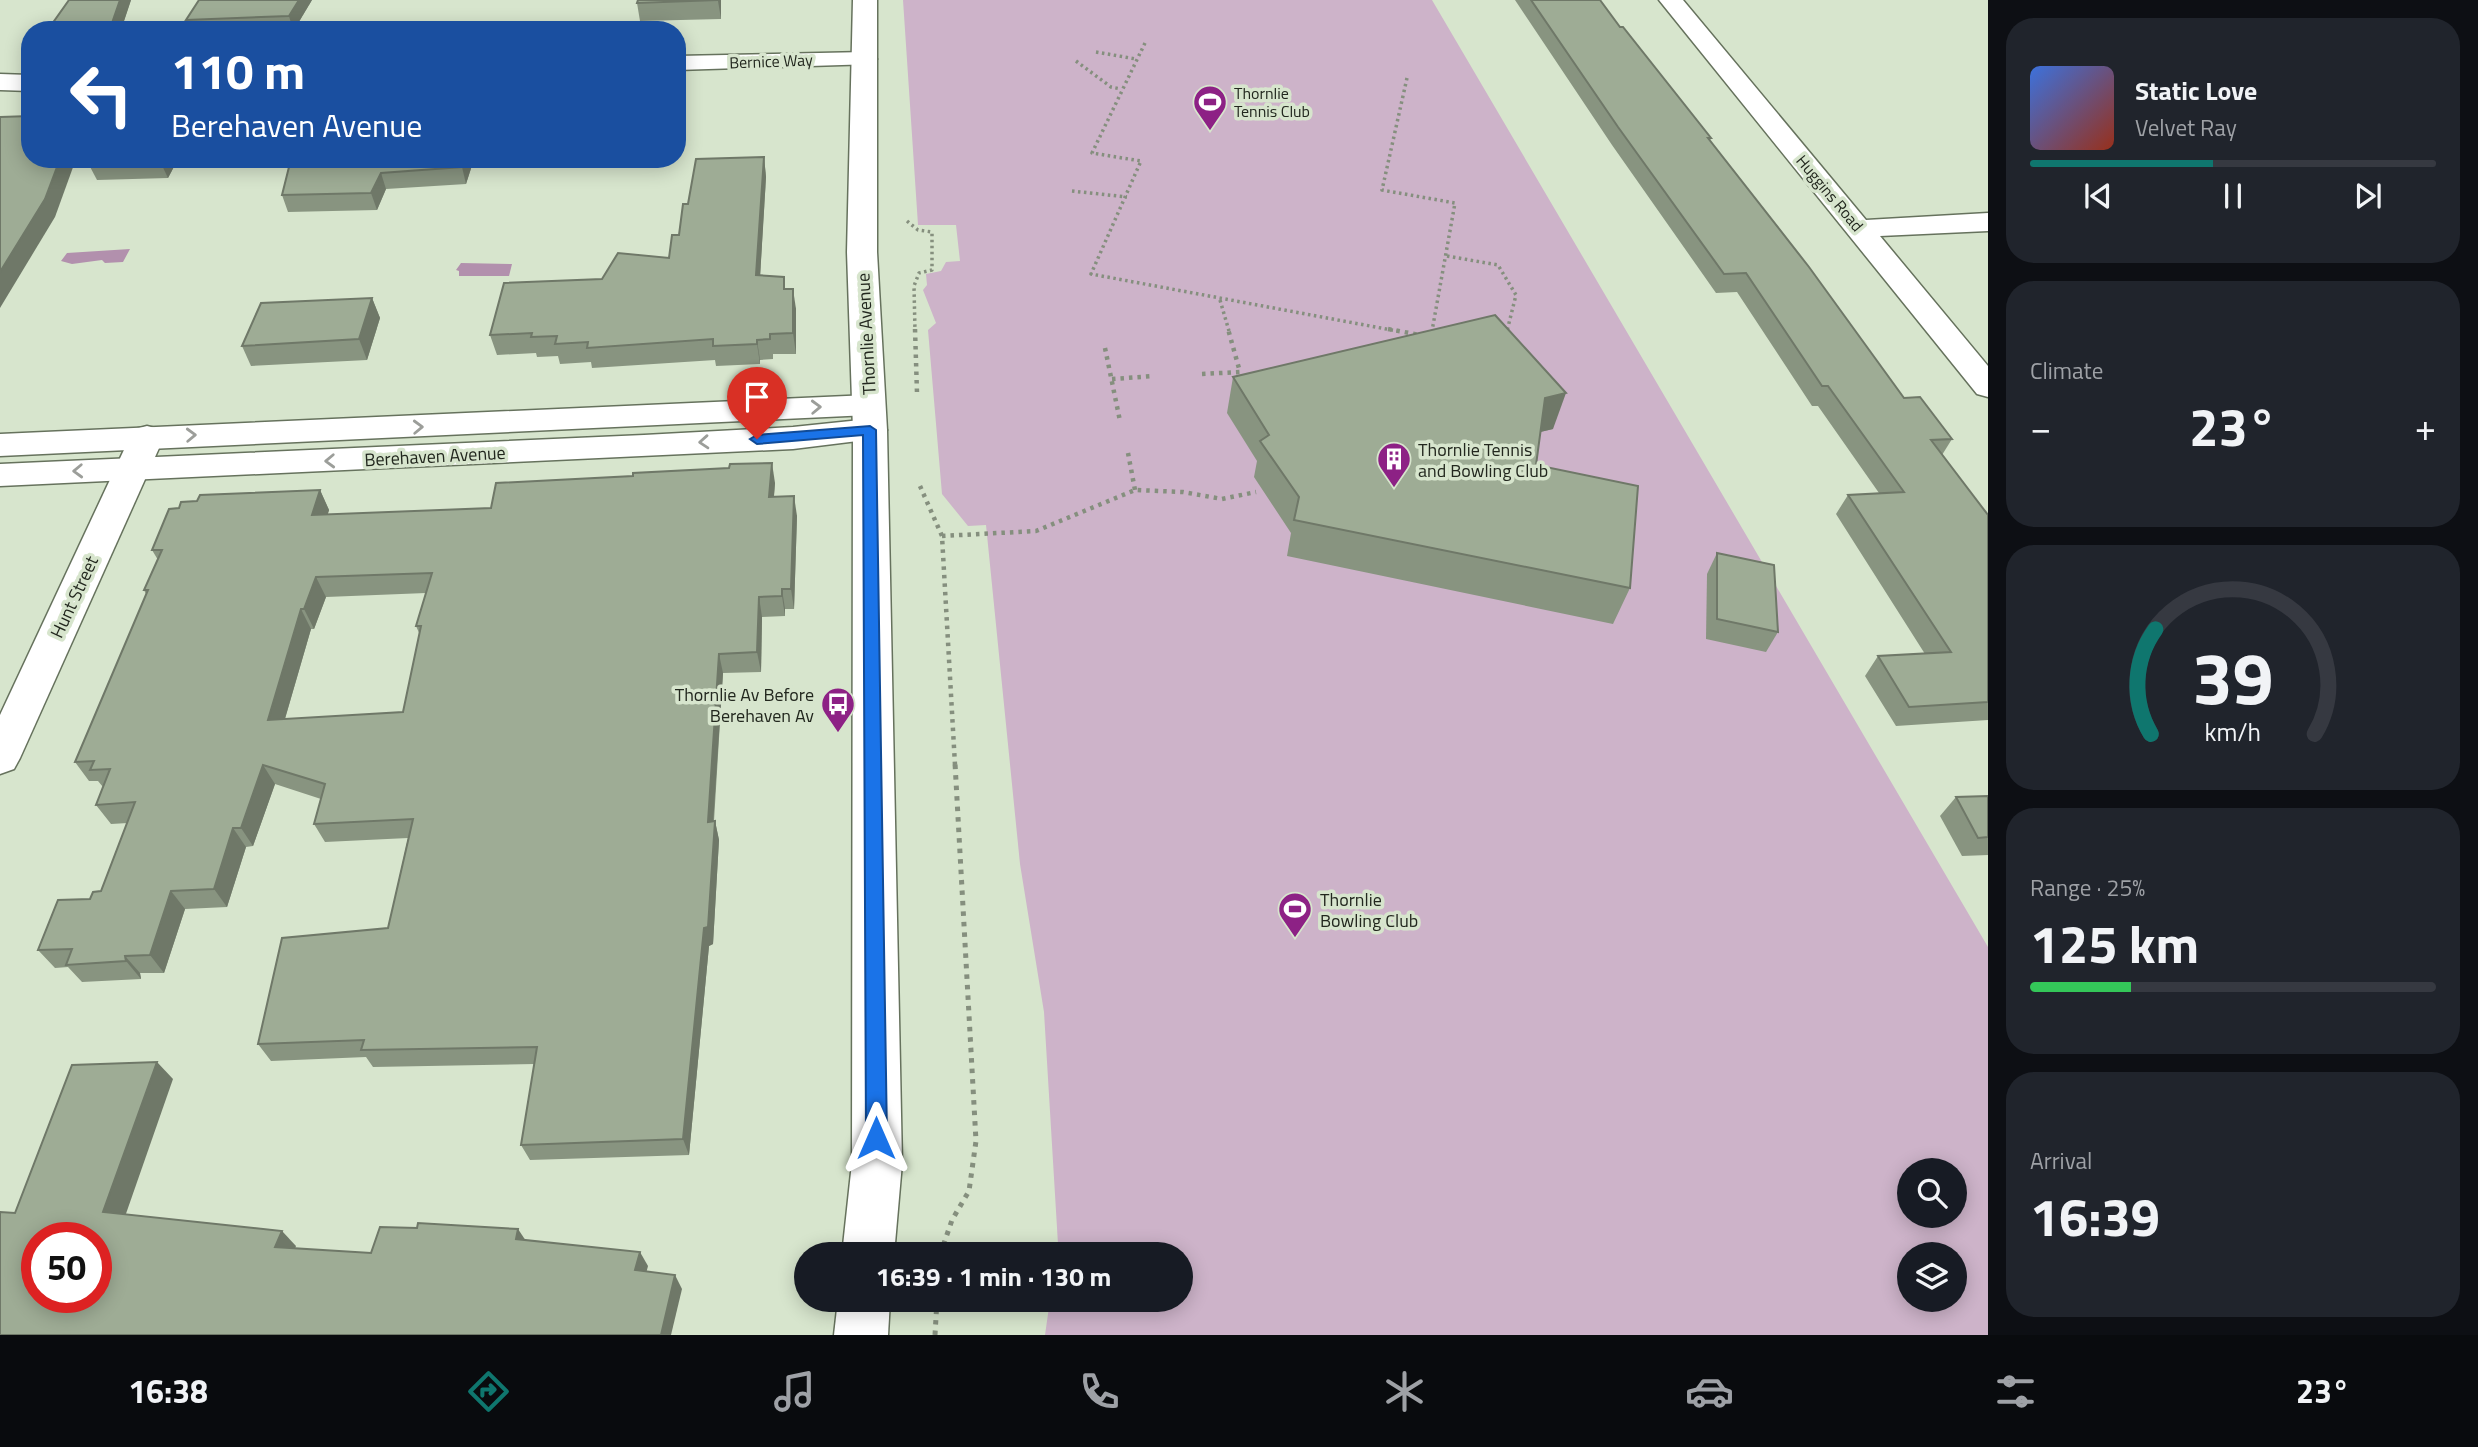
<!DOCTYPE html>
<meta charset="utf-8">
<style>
:root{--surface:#171b24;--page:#20242c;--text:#f1f3f6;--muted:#9ea1a6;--line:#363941;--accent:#0f766e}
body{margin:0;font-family:"Titillium Web",sans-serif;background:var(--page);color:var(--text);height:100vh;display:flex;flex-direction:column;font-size:26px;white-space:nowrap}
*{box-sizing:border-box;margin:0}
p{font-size:23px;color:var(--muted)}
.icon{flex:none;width:38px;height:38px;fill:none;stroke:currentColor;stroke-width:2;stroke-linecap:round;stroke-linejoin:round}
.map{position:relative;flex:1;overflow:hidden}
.sheet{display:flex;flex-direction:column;gap:18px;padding:18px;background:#0d0f14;width:490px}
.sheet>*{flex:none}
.banner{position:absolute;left:21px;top:21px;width:665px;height:147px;border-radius:28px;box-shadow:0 4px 18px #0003;background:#1a4fa0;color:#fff;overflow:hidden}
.tools{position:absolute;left:1897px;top:1158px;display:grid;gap:14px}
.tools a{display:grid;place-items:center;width:70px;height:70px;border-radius:50%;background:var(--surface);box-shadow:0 4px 18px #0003;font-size:35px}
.speed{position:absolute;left:21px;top:1222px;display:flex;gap:14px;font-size:35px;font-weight:700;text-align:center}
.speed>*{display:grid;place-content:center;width:91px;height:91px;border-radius:50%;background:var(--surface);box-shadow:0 4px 18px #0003;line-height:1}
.speed .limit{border:10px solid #d22;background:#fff;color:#111}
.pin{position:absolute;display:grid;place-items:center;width:60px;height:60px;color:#fff;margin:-72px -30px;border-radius:50% 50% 50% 0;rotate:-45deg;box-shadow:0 0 7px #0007}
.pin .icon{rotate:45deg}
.me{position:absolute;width:77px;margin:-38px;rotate:0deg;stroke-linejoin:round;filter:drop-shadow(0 0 5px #0008)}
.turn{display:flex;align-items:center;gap:24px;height:147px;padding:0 35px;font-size:32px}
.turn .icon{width:91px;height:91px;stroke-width:2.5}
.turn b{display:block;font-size:49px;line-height:60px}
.big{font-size:52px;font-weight:700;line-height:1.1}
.sheet .card{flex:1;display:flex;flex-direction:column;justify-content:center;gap:10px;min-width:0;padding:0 24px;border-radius:28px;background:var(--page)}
.sheet .dial{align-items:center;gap:0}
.dial svg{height:182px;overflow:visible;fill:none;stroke:var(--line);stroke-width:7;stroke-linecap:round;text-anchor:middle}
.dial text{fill:var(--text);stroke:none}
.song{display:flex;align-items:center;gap:21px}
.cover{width:84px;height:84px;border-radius:10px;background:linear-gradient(135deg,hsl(220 70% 55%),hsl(10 70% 35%))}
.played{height:7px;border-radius:4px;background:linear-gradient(90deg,var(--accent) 45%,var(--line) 45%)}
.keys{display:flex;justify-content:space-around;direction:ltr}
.heat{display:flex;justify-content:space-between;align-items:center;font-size:38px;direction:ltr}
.charge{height:10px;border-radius:5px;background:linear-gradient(90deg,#34c759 25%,var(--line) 0)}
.trip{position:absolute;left:794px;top:1242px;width:399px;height:70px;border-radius:35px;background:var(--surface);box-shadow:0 4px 18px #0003;font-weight:700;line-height:70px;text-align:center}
.menu{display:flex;height:112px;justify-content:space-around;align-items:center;background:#090b0e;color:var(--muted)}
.menu .icon{width:49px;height:49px}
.menu .on{color:var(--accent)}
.menu b{font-size:32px;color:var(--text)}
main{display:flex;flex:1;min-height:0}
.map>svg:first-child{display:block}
.green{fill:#cdb3c9;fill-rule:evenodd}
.water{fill:#b290ad}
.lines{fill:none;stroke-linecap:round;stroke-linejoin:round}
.minor-casing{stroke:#66725d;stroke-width:3}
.tertiary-casing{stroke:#66725d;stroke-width:3}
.secondary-casing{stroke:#66725d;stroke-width:3}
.path-far2{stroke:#858f7e;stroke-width:3.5;stroke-dasharray:2.5 3.5;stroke-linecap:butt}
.path-far1{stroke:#858f7e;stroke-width:4.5;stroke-dasharray:3.5 5;stroke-linecap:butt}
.path{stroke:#858f7e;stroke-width:5;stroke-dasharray:4.5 6;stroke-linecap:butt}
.minor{fill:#fff;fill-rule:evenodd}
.tertiary{fill:#fff;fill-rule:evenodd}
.secondary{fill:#fff;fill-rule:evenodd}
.wall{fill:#889480;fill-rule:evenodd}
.shaded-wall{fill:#6f7868}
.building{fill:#9eac95;stroke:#6f7868;stroke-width:2;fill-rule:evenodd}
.oneway{stroke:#9c9e9a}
.route{fill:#1a73e8;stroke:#114b97;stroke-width:2}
.labels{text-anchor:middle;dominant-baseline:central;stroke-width:7;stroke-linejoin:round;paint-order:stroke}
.far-street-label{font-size:16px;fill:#22271e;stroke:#d7e5cd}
.far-poi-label{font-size:16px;fill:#22271e;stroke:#d7e5cd;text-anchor:start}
.street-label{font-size:18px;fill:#22271e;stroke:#d7e5cd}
.poi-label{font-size:18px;fill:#22271e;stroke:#d7e5cd;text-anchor:start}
</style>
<main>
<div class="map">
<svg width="1988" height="1335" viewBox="0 0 1988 1335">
<rect width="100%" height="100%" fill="#d7e5cd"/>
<path class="green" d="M903,0H1432L1988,947V1335H1045L1050,1300H1181V1255H1057L1058,1244L1044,1012L1020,864L986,525L968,526L942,494L928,330L936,323L923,290L927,285L926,274L941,271L946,262L960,261L956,225H918ZM1909,1171H1955V1216H1909ZM1909,1255H1955V1300H1909Z"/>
<g class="water">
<path d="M130,249L123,262L105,263L102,260L72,264L61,261L67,253Z"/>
<path d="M461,263L512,264L509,276H459V271L456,270Z"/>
</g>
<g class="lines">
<g class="minor-casing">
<g id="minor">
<path d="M1659,0H1683L1866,220L1988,213V231L1880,236L1988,366V397L1977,394Z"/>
<path d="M865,52L874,54L877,59L874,64L677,70V56Z"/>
<path d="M0,74L30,75V91L0,90Z"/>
<path d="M147,426L159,429L164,437L20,758L14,769L0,774V715L130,437L135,429Z"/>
</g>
</g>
<g class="tertiary-casing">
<g id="tertiary">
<path d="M869,395L881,398L885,405L881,412L869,415L0,456V434Z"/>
<path d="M870,419L882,422L887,430L882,438L793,449L0,486V464L644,435L793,427Z"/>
</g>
</g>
<g class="secondary-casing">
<g id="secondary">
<path d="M853,0H877V252L887,430L902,1163L894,1255H842L852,1163L853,430L847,252Z"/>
<path d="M838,1300H890L888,1335H834Z"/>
</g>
</g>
<g class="path-far2">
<path d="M1145,43L1092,153L1141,161L1091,274L1397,331"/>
<path d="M1096,52L1136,59"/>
<path d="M1076,61L1111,87L1121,89"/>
<path d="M1407,78L1382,190L1455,203L1432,331"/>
<path d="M1072,191L1127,197"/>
<path d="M907,221L918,230L932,232V270L919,273L914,286L915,331"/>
<path d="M1447,256L1498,265L1516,295L1507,331"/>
<path d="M1220,300L1229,331"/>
</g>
<g class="path-far1">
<path d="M915,329L917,393"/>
<path d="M1388,329L1420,335"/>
<path d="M1504,334L1509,329"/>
<path d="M1431,336L1432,329"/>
<path d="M1105,348L1120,421"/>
<path d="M1202,374L1240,372L1228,329"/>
<path d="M1112,379L1154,376"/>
<path d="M1128,453L1135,490"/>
<path d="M920,486L942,536L955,765"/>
<path d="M942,536L1036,531L1135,490L1183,492L1222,499L1256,492"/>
</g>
<g class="path">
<path d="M940,1255L952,1220L969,1191L976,1141L955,763"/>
<path d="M935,1335L937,1300"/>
</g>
<use href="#minor" class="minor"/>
<use href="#tertiary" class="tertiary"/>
<use href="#secondary" class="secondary"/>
</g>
<g class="wall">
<path d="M131,0L121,30H54L52,24Z"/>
<path d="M312,0L294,30H190L186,20Z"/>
<path d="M721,0V19L640,21L637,3Z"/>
<path d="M1515,0H1600L1620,27L1711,138L1710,141L1904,398L1952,439L1942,455L1988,515V720L1896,726L1865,676L1878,656L1925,654L1836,514L1848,495L1879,493L1818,406H1812L1737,292L1716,293L1612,145Z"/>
<path d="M764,157L766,177L760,276L786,289L796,309V354H773V359L760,360V364L716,366L715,360L592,368L591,362L560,364L558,356L537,357L536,353L497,355L490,335L602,279L669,258L679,235L688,204Z"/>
<path d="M88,159H178L168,178L97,180L87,161Z"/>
<path d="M291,159H474L466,184L386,189L377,210L288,212L282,195Z"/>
<path d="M372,298L380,318L367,360L251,366L242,346Z"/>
<path d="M1233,377L1553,429L1540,432L1536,465L1630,588L1613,624L1287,556L1291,533L1254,477L1257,461L1227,413Z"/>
<path d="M775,483L774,497L797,516L794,609H785V616L762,617L761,672L723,673L714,821H715L719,840L713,944L709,946L689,1155L530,1160L521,1145L534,1064L373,1067L366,1057L271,1061L258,1044L388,928L408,838L325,842L314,824L321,799L275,784L253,846L246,847L227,907L185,909L164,973H140L141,979L82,982L68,967L55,968L38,950L90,899L101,891L128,823L111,824L96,805L103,787L98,781H89L75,762L146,594L144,590L158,560L152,550L320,490L329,510L327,515L491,508ZM426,593L416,626L420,635L403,712L285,719L311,629H314L326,597Z"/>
<path d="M1717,553L1778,632L1766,652L1706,639L1707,574Z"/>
<path d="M1988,796V855L1962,856L1940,816L1956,797Z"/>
</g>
<g class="shaded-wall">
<path d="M120,0H131L121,30H116L112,23Z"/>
<path d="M299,0H312L294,30H293L289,16Z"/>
<path d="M718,0H721V19L718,1Z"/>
<path d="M764,157L766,177L759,295L756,275Z"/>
<path d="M60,159H76L55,217L0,308V272Z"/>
<path d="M159,159H178L168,178Z"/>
<path d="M464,159H474L466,184L462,167Z"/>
<path d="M381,173L386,189L377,210L371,193Z"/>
<path d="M793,289L796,309V354L793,333Z"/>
<path d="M372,298L380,318L367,360L359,339Z"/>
<path d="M757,340L760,360V364L757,344Z"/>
<path d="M1566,393L1553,429L1532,434L1545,398Z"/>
<path d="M772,463L775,483L772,517L769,497Z"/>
<path d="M320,490L329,510L322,535L312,515Z"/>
<path d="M794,496L797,516L794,609L791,589Z"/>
<path d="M316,577L326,597L314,629L304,609Z"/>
<path d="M782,589L785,609V616L782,596Z"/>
<path d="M759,597L762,617L761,672L757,652Z"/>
<path d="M301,609L311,629L279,739L268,720Z"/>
<path d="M719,654L723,673L712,840L708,822Z"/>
<path d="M263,765L275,784L253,846L241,828Z"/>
<path d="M715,821L719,840L713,944L709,946L689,1155L683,1139Z"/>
<path d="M233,828L246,847L227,907L214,889Z"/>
<path d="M171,891L185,909L164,973L150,955Z"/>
<path d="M125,956L140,973L141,979L126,961Z"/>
<path d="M157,1062L173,1079L121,1228L103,1212Z"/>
<path d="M518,1229L528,1244L516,1239Z"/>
<path d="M282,1231L296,1246L290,1262L275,1247Z"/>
<path d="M640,1252L648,1266L643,1285L635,1270Z"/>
<path d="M675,1275L682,1289L671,1335H661Z"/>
</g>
<g class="building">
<path d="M69,0H120L112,23L52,24Z"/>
<path d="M199,0H299L289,16L186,20Z"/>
<path d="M638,0H718L637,3Z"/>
<path d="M1531,0H1600L1620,27H1623L1711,138H1708L1809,267L1904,398L1920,397L1952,439L1931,440L1988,515V702L1909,707L1878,656L1951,652L1848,495L1904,492L1828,386H1822L1746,273L1724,274L1618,127Z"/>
<path d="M30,116V159H60L45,199L0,272V117Z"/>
<path d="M764,157L756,275L784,277V289H793V333L770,334V339L757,340V344L713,346V339L587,348L588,342L555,344L557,336L531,337L532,333L490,335L504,283L602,279L618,253L669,258L672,235H679L683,204H688L696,159Z"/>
<path d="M88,159H128L87,161Z"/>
<path d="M291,159H464L462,167L381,173L371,193L282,195Z"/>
<path d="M372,298L359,339L242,346L261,303Z"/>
<path d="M1495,315L1566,393L1545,398L1536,465L1638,486L1630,588L1294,520L1299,497L1260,441L1269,435L1233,377Z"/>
<path d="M772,463L769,497L794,496L791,589H782V596L759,597L757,652L719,654L708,822L715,821L708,927L704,928L683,1139L521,1145L537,1047L361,1050L364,1040L258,1044L282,938L388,928L413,819L314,824L325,784L263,765L241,828H233L214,889L171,891L150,955L125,956L126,961L66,965L72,949L38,950L58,900L90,899L93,892L101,891L135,802L96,805L110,769L90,770L94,761L75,762L148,590H144L162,550H152L169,509L179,508L181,502L197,501L200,495L320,490L312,515L491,508L496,483L633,476V473L729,468L730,464ZM432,573L416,626H421L403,712L268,720L301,609H304L316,577Z"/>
<path d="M1717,553L1774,565L1778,632L1717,619Z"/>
<path d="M1988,796V837L1978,838L1956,797Z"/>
<path d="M157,1062L103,1212L282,1231L275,1247L371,1253L380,1227L417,1228L418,1223L518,1229L516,1239L640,1252L635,1270L675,1275L661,1335H0V1212L15,1213L72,1065ZM37,1237H96V1297H37Z"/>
</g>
<defs><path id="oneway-chevron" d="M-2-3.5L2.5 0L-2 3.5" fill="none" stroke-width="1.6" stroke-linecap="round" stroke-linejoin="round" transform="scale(1.75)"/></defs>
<g class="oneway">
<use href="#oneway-chevron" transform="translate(816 407) rotate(-2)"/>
<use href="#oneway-chevron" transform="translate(418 427) rotate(-2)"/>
<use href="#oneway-chevron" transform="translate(191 435) rotate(-2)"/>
<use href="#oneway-chevron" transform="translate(704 442) rotate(176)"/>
<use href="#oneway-chevron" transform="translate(330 461) rotate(178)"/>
<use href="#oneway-chevron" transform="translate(78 471) rotate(178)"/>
</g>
<path class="route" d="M870,426L876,430L887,1138L884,1145L876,1148L869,1145L866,1138L863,435L757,444L750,439L757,435Z"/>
<defs>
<g id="stadium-pin" transform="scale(1.75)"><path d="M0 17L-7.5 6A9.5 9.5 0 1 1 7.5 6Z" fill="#8d2185" stroke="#d7e5cd"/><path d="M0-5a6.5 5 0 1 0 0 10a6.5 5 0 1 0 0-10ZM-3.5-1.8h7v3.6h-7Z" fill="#fff"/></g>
<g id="building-pin" transform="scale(1.75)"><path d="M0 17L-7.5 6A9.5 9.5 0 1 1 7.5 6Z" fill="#8d2185" stroke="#d7e5cd"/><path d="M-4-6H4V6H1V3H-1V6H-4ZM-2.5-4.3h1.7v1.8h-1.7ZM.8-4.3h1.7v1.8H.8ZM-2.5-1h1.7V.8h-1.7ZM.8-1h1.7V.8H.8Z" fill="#fff"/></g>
<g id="bus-pin" transform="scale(1.75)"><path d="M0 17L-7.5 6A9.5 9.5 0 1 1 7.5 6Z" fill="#8d2185" stroke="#d7e5cd"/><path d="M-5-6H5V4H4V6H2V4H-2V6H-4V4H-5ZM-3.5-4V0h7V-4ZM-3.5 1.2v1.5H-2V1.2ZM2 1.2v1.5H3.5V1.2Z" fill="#fff"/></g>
</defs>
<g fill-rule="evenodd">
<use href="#stadium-pin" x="1210" y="102"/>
<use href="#building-pin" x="1394" y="459"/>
<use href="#bus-pin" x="838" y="704"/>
<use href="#stadium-pin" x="1295" y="909"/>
</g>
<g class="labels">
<g class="far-street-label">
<text transform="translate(771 61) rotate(-2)">Bernice Way</text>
<text transform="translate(1830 193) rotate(50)">Huggins Road</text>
</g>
<g class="far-poi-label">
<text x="1234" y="93">Thornlie<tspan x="1234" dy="18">Tennis Club</tspan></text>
</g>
<g class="street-label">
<text transform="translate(866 334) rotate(-93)">Thornlie Avenue</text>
<text transform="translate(435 456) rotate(-3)">Berehaven Avenue</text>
<text transform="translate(74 597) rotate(-65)">Hunt Street</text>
</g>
<g class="poi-label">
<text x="1418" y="449">Thornlie Tennis<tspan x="1418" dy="21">and Bowling Club</tspan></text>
<text x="814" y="694" text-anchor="end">Thornlie Av Before<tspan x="814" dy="21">Berehaven Av</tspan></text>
<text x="1320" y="899">Thornlie<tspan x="1320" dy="21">Bowling Club</tspan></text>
</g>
</g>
</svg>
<div class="tools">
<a><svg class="icon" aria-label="search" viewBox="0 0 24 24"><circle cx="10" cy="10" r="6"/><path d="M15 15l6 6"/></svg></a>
<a><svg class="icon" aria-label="layers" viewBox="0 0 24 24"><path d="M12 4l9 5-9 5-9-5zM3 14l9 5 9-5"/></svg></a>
</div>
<div class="speed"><div class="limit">50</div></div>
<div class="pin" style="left:757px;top:439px;background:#d93025"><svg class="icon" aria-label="arrive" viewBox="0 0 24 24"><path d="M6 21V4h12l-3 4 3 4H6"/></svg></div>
<svg class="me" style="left:876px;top:1138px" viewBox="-20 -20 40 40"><path d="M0-17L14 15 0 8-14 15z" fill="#1a73e8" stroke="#fff" stroke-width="4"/></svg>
<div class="trip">16:39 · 1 min · 130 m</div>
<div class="banner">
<div class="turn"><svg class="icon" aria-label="left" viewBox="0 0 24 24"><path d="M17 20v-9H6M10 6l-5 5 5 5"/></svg><div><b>110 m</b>Berehaven Avenue</div></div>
</div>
</div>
<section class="sheet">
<div class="card">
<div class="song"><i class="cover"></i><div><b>Static Love</b><p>Velvet Ray</p></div></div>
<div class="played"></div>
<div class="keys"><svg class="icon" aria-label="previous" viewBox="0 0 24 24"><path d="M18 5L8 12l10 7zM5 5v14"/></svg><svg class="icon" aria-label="pause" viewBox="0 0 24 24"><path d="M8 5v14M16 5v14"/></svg><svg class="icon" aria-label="next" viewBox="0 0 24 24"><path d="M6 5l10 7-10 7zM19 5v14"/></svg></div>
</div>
<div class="card"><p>Climate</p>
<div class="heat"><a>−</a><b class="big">23°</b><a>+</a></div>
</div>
<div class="card dial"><svg viewBox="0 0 100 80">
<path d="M14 69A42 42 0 1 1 86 69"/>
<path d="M14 69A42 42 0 0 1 16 23" stroke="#0f766e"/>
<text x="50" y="56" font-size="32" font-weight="700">39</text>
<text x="50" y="72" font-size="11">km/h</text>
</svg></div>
<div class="card"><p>Range · 25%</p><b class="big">125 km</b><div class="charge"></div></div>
<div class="card"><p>Arrival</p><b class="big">16:39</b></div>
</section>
</main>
<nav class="menu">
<b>16:38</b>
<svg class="icon on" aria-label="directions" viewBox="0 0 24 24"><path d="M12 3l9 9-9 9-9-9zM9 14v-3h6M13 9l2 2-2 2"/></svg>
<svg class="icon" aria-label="music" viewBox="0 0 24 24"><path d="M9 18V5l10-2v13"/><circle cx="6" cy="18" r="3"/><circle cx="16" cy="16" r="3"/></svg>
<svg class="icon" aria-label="phone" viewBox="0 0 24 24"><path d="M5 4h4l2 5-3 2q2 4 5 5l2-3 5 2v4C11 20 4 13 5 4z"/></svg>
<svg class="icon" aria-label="climate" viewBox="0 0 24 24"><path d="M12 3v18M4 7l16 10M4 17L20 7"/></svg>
<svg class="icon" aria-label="car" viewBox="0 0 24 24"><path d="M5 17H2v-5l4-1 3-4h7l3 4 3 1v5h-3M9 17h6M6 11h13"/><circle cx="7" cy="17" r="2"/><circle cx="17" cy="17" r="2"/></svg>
<svg class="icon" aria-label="filters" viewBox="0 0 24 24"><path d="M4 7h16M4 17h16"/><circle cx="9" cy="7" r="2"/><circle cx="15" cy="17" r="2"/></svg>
<b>23°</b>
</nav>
